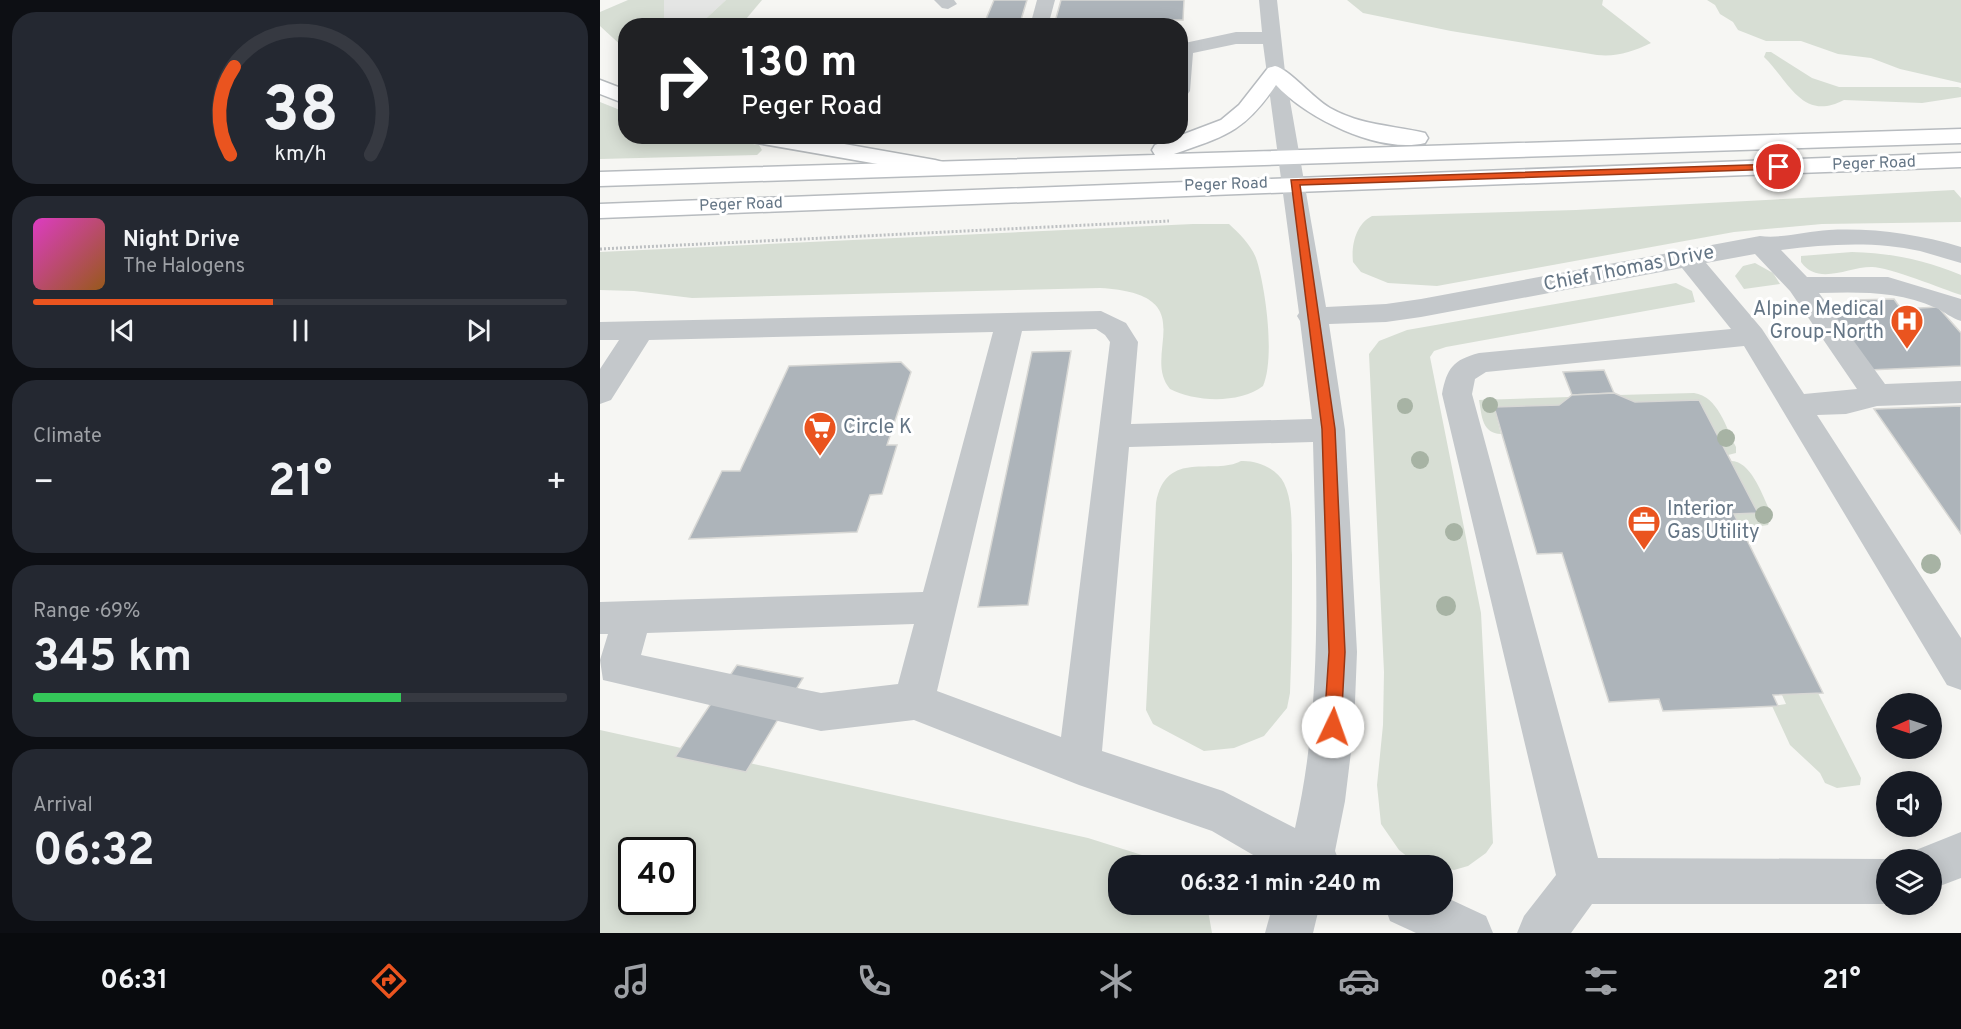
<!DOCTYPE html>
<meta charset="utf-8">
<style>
:root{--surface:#171b24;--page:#242831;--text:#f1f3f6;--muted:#9ea1a6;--line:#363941;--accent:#ea541f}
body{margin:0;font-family:Overpass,sans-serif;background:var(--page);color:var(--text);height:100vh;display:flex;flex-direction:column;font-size:22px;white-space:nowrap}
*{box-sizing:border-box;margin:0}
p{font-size:20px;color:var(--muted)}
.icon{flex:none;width:33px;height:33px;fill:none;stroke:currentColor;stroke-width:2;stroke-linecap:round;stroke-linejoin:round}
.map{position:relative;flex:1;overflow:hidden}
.details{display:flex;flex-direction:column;gap:12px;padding:12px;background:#0d0f14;width:600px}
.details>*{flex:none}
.guide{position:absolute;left:18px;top:18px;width:570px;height:126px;border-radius:24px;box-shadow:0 3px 15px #0003;background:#202124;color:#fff;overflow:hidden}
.needle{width:39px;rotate:267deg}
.tools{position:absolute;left:1276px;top:693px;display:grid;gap:12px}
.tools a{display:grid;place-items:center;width:66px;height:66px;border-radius:50%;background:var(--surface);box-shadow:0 3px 15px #0003;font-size:30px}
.speed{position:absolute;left:18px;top:837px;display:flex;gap:12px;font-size:30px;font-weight:700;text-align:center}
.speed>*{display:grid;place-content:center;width:78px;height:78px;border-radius:50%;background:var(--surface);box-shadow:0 3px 15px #0003;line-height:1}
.speed .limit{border:3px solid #111;border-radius:9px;background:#fff;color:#111}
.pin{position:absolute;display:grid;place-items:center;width:51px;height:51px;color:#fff;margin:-26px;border:3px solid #fff;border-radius:50%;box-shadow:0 2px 6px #0007}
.me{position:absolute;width:66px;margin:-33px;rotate:3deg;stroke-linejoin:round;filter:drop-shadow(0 0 4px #0008)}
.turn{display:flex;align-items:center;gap:21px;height:126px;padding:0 24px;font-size:27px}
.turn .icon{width:78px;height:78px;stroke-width:2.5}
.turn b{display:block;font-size:42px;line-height:51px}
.big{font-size:45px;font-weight:700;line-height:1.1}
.details .card{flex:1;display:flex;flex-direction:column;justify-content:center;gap:9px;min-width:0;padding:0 21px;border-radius:24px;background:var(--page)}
.details .dial{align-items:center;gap:0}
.dial svg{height:156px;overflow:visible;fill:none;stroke:var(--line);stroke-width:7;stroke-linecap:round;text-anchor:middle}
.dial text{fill:var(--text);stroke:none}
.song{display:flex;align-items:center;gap:18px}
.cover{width:72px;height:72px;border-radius:9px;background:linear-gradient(135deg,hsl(310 70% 55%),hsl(30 70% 35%))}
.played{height:6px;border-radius:3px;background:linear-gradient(90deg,var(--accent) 45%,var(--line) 45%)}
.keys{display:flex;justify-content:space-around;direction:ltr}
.heat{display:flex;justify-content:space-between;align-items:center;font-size:33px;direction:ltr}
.charge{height:9px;border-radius:4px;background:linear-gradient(90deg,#34c759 69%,var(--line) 0)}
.trip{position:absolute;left:508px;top:855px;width:345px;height:60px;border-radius:24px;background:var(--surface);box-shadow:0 3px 15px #0003;font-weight:700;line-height:60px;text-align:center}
.menu{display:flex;height:96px;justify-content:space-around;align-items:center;background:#090b0e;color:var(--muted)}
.menu .icon{width:42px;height:42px}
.menu .active{color:var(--accent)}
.menu b{font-size:27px;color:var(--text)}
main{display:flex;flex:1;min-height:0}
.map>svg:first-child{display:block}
.built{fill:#e4e5e4}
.green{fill:#d7ded4;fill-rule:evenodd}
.building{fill:#adb4ba;stroke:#d8d8d5;stroke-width:1.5}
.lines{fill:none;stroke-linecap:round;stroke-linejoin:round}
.major-casing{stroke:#b7bbbf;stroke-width:3}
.highway-casing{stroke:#b6babd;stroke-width:3}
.path{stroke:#bdc0c2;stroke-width:3;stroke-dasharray:2 2;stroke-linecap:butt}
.minor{fill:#c4c8cb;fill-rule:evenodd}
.major{fill:#fff;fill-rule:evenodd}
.highway{fill:#fff;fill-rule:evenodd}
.tree{fill:#a7b3a4}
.route{fill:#ea541f;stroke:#983714;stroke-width:1.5}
.labels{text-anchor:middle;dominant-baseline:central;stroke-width:6;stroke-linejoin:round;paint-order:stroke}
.far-street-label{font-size:16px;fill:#647585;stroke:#fff}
.street-label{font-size:20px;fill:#647585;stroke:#fff}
.poi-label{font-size:20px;fill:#647585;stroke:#fff;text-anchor:start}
</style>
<main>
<section class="details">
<div class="card dial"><svg viewBox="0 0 100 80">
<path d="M14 69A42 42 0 1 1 86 69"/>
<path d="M14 69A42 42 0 0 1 16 24" stroke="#ea541f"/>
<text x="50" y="56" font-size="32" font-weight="700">38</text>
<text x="50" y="72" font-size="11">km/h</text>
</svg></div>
<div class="card">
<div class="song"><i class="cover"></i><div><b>Night Drive</b><p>The Halogens</p></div></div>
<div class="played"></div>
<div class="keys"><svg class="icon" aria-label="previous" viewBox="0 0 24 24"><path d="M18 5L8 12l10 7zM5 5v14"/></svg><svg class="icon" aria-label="pause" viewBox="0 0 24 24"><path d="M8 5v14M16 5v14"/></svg><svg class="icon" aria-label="next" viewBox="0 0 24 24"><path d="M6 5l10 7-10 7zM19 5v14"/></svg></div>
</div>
<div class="card"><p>Climate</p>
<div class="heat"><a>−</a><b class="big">21°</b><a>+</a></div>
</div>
<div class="card"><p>Range · 69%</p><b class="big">345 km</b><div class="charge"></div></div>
<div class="card"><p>Arrival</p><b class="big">06:32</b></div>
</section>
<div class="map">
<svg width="1361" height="933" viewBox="0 0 1361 933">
<rect width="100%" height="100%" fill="#f6f6f3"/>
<path class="built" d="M64,0H126L99,25H64Z"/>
<g class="green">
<path d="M28,0H64V25L26,26L25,49L0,26V12Z"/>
<path d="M126,0H162L141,25H99Z"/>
<path d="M747,0H1003L1002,5L1051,43C1032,52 1017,57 997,55L851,31L763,13Z"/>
<path d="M1107,0H1361V83L1300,69L1271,58L1238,54L1201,41H1166L1138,30L1133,22L1120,14L1115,5Z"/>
<path d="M1166,52H1171L1212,78L1239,87H1358L1361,88V97L1322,103L1244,100C1202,122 1189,81 1164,57Z"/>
<path d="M0,102L25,112L26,136L110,137L159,145L162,150L157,155L0,159Z"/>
<path d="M1354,190L1361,198V222L1222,224L1134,232L837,286L788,283L761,272L753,262C751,245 756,224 772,216L976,210Z"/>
<path d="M593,224H629C640,234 653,247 657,261C666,291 675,358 663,386C639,404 595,402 570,389C540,354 606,294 500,288L92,298L34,291L0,290V252Z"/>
<path d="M1252,252C1291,253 1325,260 1361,275V295C1343,289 1286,266 1271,267C1248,267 1218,286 1201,262V256Z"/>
<path d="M1155,263L1173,273L1180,284L1144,289L1135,276L1143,266Z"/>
<path d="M1076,283L1092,291L1095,302L846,347L834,351L830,357L881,613L893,843L886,853L868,866L854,870L813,861L799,850L781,824L777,785L783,725L784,672L769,354L779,341L807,330Z"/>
<path d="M1094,393C1118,396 1126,428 1136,447V453L1128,455L1099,400L1035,402L1018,395Z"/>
<path d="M969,397L959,405L894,407L901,434C882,433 882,417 879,400Z"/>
<path d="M641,461C656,460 677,468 684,483C694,503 691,533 692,555C692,601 692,647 690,693L687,708L664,736L634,748L604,751L553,724L546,710L556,503C566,448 614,476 641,461Z"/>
<path d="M1130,461C1152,460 1163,498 1172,515L1168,525L1142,529L1134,514Z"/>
<path d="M1218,693L1261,778L1260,785L1237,788L1225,783L1220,773L1190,745L1172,706L1186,704L1182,695Z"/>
<path d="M0,730L488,838L561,861C569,858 576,861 583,865L519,866V904L607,905L612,933H0ZM32,850H82V902H32Z"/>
</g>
<g class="building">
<path d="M394,0H427L420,23L384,24Z"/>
<path d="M461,0H584L583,20H567V26H462V22H455Z"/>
<path d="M1294,299L1301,309L1338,307L1361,333V366L1268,370L1224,311L1262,310L1255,300Z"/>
<path d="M471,351L428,605L378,607L432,352Z"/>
<path d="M301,362L311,372L287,445H297L282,494L270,495L257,532L89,539L122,471H140L189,366Z"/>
<path d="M1004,370L1014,393L972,395L963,372Z"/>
<path d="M1014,393L1035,402L1099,400L1158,513L1134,514L1223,693L1173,695L1178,706L1063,711L1059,699L1009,702L962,553L937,554L894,407L959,405L972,395Z"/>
<path d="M1361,406V534L1274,409Z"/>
<path d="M137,665L203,678L146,772L75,757Z"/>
</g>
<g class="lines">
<g class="major-casing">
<g id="major">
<path d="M675,66C689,69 714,99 730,108C763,126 791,125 825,133L828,138L825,143C779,154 706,118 676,85C644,132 626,136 574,154L1361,129V143L0,186V172L555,155L552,150L555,145L621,120L639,105L668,68Z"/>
<path d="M1361,153V167L0,218V204Z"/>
</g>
</g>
<g class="highway-casing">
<g id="highway">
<path d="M0,80L26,90V104L0,94Z"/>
<path d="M146,136H199L335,160L343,162L347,167L343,172L335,174L157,143L149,141Z"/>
</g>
</g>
<path class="path" d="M0,249L569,221"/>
<g class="minor">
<path d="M334,0H354L357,4L348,9L342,8Z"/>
<path d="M437,0H455L448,26H430Z"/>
<path d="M659,0H677L685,72L726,307L786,304L821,299L1160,236C1181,239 1207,231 1229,230C1275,228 1317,234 1361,247V263C1347,259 1334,255 1320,251C1275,241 1227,244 1181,250L1207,277H1288L1361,299V321C1351,318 1345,312 1336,308C1298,291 1260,292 1219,293L1285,384L1361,381V403L1277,406L1246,414L1217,415L1361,638V690L1347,685L1144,346L886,372L875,379L872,394L998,858L1287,859L1289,904H992L971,933H917L924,916L956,875L842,394C847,368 853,360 879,353L1131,329L1082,268L821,317L786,322L729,324L745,430L757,652L754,727L745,801L735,851L741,866H672L612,831L479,785L314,720L221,731L3,680L0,660L8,634H0V602L323,592L393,332L49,340L11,400L0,404V369L19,340H0V322L501,311L526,323L538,342L531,424L712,419L700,321L697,316L699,313L663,44H636L593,53L590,91L587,95L580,97V44L636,32H662ZM1155,254L1190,291L1257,389L1204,394L1162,329L1106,263ZM496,329L505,335L510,342L461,737L337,691L422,331ZM713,442C716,571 724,701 695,828L623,791L502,751L529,447ZM314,624L298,684L221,693L41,655L47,633Z"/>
<path d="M1361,832V878L1332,889V860H1312L1316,850Z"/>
<path d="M843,896L886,916L893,933H816L790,921L784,904H843Z"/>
<path d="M673,904H720L713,933H665Z"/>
</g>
<use href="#major" class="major"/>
<use href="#highway" class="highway"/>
</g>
<g class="tree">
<circle cx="890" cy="405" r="8"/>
<circle cx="805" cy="406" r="8"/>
<circle cx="1126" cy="438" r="9"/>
<circle cx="820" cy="460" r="9"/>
<circle cx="1164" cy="515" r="9"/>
<circle cx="854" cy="532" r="9"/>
<circle cx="1331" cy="564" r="10"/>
<circle cx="846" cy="606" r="10"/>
</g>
<path class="route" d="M1179,164L1183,165V169L700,185L735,429L745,652L741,727L739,733L733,735L727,733L724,727L729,652L722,429L691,180Z"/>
<defs>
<g id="hospital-pin" transform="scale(1.725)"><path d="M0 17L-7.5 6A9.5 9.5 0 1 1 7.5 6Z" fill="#ea541f" stroke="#fff"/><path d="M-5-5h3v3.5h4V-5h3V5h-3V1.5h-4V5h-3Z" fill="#fff"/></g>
<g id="supermarket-pin" transform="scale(1.725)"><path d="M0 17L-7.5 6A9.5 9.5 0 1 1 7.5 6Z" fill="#ea541f" stroke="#fff"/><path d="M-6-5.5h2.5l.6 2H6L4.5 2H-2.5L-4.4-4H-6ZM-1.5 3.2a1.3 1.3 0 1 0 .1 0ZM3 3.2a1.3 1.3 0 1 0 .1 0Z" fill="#fff"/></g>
<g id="office-pin" transform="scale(1.725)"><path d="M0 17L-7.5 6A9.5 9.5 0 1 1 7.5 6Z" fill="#ea541f" stroke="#fff"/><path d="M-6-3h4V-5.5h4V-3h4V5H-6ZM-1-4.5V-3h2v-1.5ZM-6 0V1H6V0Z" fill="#fff"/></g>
</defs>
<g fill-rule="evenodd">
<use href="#hospital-pin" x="1307" y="321"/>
<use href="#supermarket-pin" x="220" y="428"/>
<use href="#office-pin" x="1044" y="522"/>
</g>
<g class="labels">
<g class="far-street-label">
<text transform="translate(1274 164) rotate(-2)">Peger Road</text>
<text transform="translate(626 185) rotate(-2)">Peger Road</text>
<text transform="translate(141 205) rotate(-2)">Peger Road</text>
</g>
<g class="street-label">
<text transform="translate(1029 269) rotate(-11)">Chief Thomas Drive</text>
</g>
<g class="poi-label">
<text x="1284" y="310" text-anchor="end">Alpine Medical<tspan x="1284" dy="23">Group-North</tspan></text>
<text x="243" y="428">Circle K</text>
<text x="1067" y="510">Interior<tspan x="1067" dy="23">Gas Utility</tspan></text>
</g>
</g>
</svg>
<div class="tools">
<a><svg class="needle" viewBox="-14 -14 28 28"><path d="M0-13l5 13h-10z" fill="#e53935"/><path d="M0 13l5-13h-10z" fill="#9ea1a6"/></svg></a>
<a><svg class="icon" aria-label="sound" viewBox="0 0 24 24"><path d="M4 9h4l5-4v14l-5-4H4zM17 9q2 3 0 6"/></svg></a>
<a><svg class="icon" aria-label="layers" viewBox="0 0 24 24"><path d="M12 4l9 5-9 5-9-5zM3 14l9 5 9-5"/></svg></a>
</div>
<div class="speed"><div class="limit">40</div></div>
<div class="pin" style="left:1179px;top:167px;background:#d93025"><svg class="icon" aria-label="arrive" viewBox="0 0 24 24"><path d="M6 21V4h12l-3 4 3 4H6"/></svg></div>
<svg class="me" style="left:733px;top:727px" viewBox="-20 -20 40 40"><circle r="19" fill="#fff"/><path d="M0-13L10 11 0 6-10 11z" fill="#ea541f"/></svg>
<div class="trip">06:32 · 1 min · 240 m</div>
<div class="guide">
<div class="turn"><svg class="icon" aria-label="right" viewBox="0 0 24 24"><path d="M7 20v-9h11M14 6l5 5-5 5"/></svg><div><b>130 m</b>Peger Road</div></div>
</div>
</div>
</main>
<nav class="menu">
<b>06:31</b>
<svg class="icon active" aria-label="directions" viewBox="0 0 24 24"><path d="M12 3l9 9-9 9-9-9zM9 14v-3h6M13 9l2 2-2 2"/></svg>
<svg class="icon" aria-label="music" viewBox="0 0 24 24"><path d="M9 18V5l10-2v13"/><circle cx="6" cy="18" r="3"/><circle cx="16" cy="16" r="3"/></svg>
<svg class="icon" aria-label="phone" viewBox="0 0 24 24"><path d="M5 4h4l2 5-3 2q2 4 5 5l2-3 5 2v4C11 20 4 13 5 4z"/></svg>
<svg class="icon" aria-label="climate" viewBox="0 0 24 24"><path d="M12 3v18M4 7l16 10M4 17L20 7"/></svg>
<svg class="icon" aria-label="car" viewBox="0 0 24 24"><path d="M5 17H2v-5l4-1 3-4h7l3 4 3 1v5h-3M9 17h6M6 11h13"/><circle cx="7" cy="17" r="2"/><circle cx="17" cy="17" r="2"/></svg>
<svg class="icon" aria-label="filters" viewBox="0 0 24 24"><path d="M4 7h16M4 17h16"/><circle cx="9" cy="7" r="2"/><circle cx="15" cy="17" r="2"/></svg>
<b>21°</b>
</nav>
